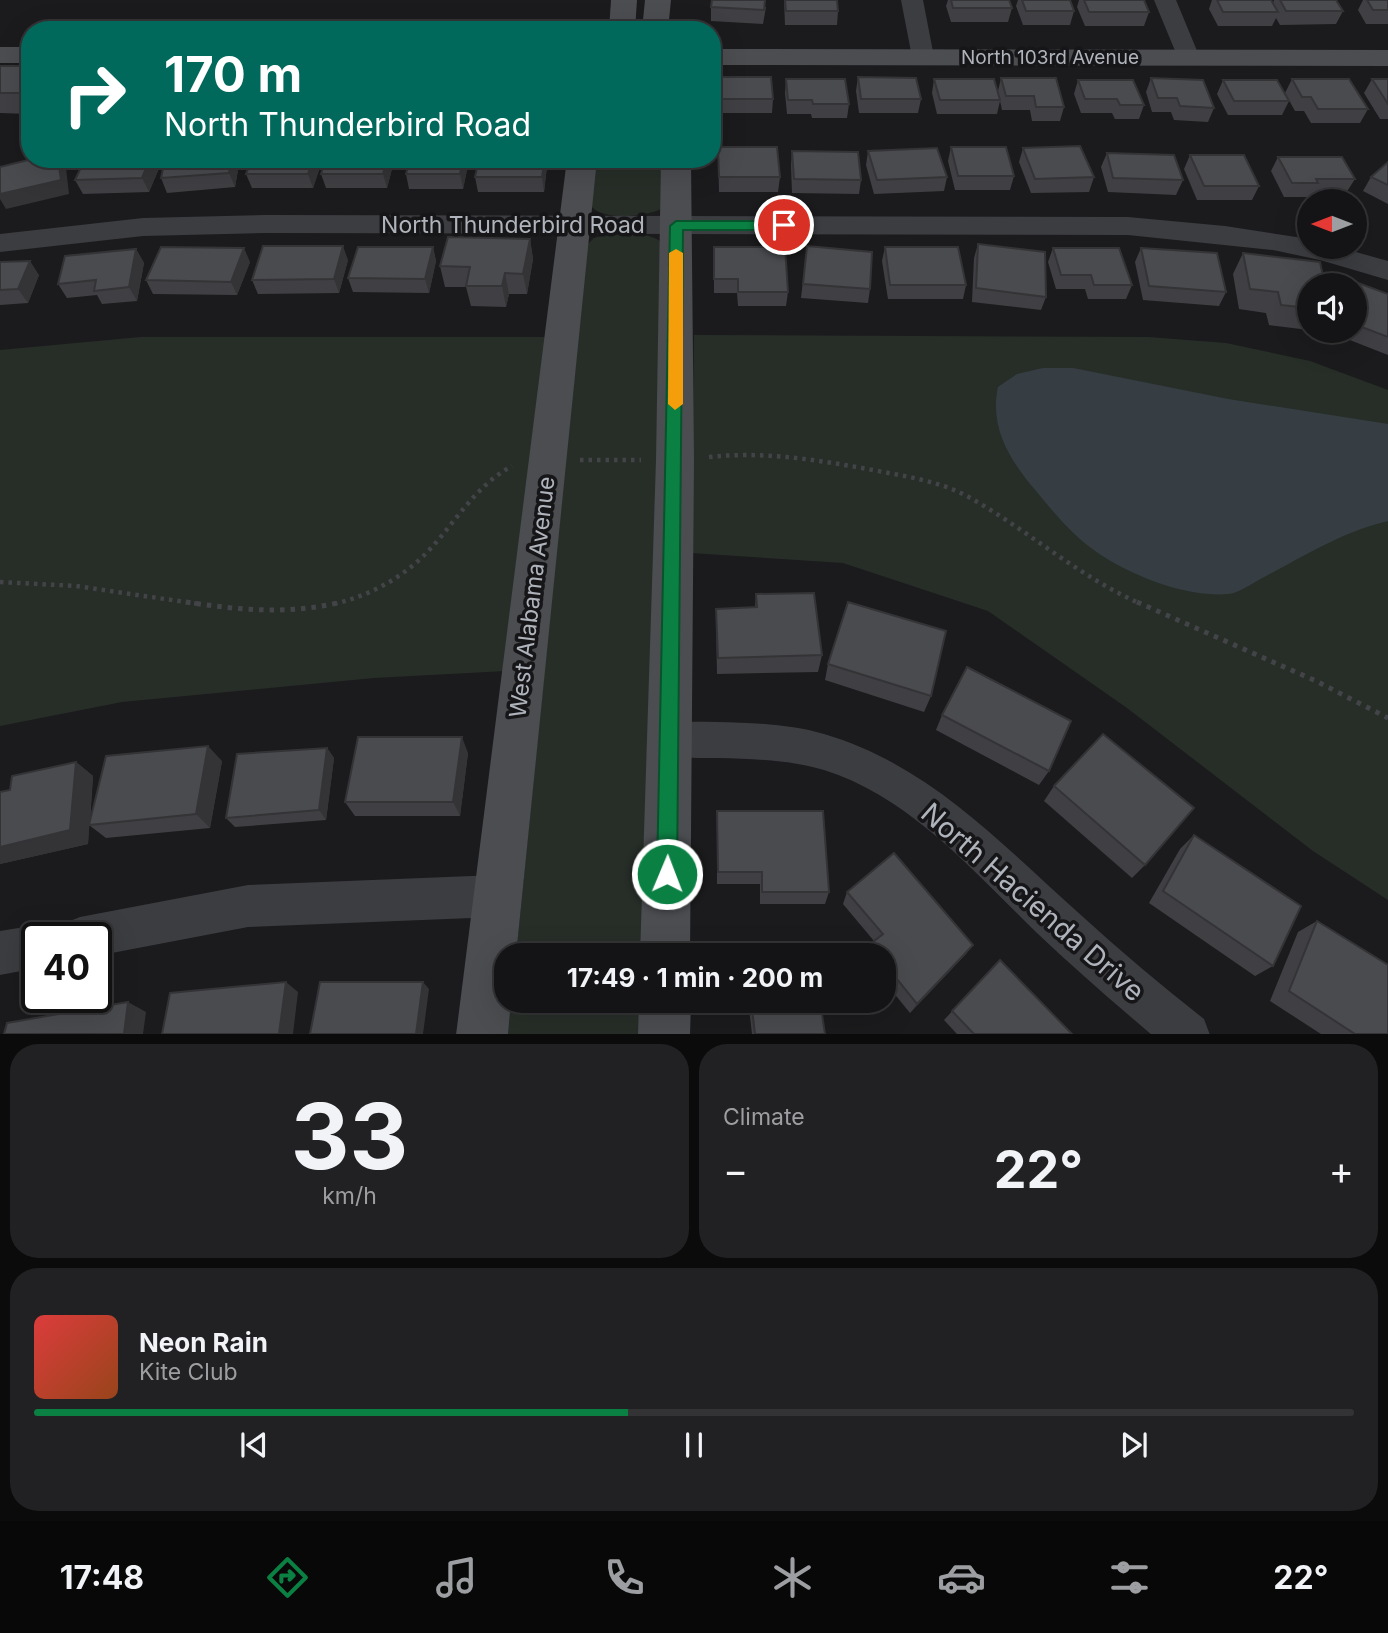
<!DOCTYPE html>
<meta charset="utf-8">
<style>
:root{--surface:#141416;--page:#212123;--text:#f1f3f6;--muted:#9d9ea1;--line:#333335;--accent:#0b8043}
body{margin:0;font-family:Inter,sans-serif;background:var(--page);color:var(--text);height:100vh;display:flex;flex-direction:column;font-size:26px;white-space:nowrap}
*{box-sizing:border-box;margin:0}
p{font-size:23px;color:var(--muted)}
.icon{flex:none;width:38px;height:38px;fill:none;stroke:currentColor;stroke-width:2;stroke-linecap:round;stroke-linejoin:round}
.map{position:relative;height:1034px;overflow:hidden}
.drawer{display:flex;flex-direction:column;gap:10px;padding:10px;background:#0b0b0c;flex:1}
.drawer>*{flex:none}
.banner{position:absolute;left:21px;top:21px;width:700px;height:147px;border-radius:28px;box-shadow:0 7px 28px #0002,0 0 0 2px var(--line);background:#00695c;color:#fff;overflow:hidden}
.needle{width:46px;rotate:270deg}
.fabs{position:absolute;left:1297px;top:189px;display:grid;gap:14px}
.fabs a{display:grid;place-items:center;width:70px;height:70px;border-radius:50%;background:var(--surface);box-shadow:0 7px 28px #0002,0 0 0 2px var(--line);font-size:35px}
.speed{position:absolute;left:21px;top:922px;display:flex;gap:14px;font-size:35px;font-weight:700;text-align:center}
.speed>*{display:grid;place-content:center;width:91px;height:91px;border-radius:50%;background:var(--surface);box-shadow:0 7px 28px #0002,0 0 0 2px var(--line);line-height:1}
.speed .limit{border:4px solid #111;border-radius:10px;background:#fff;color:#111}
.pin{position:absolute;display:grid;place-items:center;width:60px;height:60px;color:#fff;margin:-30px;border:4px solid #fff;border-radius:50%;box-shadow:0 2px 7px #0007}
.me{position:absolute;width:77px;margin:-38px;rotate:1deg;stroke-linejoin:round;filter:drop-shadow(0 0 5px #0008)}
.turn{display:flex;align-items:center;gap:24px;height:147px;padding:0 28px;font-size:32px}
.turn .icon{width:91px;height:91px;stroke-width:2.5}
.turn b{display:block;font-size:49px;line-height:60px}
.big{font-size:52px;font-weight:700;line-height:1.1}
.drawer .widget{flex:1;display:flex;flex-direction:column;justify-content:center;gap:10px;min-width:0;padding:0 24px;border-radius:28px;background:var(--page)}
.drawer .dial{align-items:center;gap:0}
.dial b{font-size:91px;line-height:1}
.song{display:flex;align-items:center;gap:21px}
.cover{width:84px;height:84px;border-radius:10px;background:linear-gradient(135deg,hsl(0 70% 55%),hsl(20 70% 35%))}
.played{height:7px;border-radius:4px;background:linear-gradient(90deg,var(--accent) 45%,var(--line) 45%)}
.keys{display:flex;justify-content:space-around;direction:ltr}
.heat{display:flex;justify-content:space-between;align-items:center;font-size:38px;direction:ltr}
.drawer .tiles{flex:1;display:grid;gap:10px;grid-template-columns:1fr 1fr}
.widget:last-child{grid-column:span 2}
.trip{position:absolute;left:494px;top:943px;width:402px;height:70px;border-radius:28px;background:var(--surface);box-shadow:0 7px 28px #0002,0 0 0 2px var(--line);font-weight:700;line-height:70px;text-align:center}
.dock{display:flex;height:112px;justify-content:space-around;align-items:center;background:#080809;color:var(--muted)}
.dock .icon{width:49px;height:49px}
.dock .current{color:var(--accent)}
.dock b{font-size:32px;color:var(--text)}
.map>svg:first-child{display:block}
.green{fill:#272e28}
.water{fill:#363e44}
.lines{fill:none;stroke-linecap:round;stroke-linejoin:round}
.path-far1{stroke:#434448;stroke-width:4.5;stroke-dasharray:3.5 5;stroke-linecap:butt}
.path{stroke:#434448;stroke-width:5;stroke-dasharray:4.5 6;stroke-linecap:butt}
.street{fill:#3c3d41;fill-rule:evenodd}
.secondary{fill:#4b4d51;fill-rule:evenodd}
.wall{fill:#404044}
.shaded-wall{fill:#343437}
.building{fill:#4a4b4f;stroke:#343437;stroke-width:2}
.route{fill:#0b8043;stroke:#07532c;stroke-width:2}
.slow{fill:#f59e0b}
.labels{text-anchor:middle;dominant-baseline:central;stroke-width:7;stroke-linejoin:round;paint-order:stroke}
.far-street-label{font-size:19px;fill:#afb3bb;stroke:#161618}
.street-label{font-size:23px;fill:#afb3bb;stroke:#161618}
.near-street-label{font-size:28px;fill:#afb3bb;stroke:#161618}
</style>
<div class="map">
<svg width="1388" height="1035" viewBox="0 0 1388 1035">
<rect width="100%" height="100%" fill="#1b1b1d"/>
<g class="green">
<path d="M594,159H668L661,209C645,217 603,221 591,206Z"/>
<path d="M606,235C623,235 652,230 664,245L643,955L516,956L587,245L594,238Z"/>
<path d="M694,335L1148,337L1226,343L1310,361L1388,390V900L1313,851L1127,708L988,611L843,563L691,553Z"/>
<path d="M141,337H563L523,670L374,678L122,702L0,726V350Z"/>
<path d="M511,1001H641L640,1034L508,1035Z"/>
</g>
<path class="water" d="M1043,368H1073L1228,399L1388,424V521C1344,531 1306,555 1266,576C1255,581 1240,593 1228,594C1181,598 1115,570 1080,539C1065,526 1050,508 1037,492C1011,462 989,428 998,387L1017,374Z"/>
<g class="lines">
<g class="path-far1">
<path d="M709,457C765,451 818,460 873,470C908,477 942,481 974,500C1031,533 1080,577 1141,604"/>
<path d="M580,460H641"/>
<path d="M0,582L76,586L199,604"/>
<path d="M334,604C372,595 406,576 432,547C458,518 477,485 512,466"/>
</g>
<g class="path">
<path d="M186,602C238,610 290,615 341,602"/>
<path d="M1137,602L1316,681L1388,718"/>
</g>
<g class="street">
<path d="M901,0H923L934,57L931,62H915L912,57Z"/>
<path d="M1154,0H1176L1200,58L1197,63H1181L1178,58Z"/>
<path d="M265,215L1128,217L1225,226L1309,239V247H1338L1388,261V280L1320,260L1273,250L1128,235L265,233L143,236L0,252V234L143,218Z"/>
<path d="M670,721C721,723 775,720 824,734C930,765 1002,845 1082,916C1121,952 1162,986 1204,1019L1210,1035H1152C1113,1002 1074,968 1037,933C974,872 910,797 824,770C791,760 754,759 719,758C698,758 676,759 656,752L651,739L656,726Z"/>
<path d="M497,875L512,881L518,896L512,911L497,917L248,927L96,956V938H59L65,923L80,917L248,885Z"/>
<path d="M37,925L52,931L55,938H37V968L0,975V931Z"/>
</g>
<g class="secondary">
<path d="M611,0H637L635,30H609Z"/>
<path d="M645,0H671L668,30H642Z"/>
<rect x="0" y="47" width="30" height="16"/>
<path d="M712,49L1388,50V66L712,65Z"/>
<path d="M567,159H597L516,956H506V1001H511L508,1035H456Z"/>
<path d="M661,159H691L694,460L690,956H640L656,460Z"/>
<path d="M639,1001H691L690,1035H638Z"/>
</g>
</g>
<g class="wall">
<path d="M784,0H837L838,11L837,25H785Z"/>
<path d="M948,0H1009L1012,8L1008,22H951L946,6Z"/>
<path d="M1018,0H1070L1074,11L1070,25H1023L1016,6Z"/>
<path d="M1079,0H1144L1149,12L1144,26H1085L1077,7Z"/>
<path d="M1212,0H1271L1273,3L1274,0H1336L1343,11L1336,24L1280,25L1276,18L1272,26H1218L1209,9Z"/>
<path d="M1363,0H1388V24H1366L1358,10Z"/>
<path d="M711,7H766L763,24L711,21Z"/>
<path d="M0,66H30V114L0,113Z"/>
<path d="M716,77L773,99L772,113H716Z"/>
<path d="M858,77L921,99L918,113H859L856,91Z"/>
<path d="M1001,78L1064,107L1060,121H1032L1030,110H1002L1000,101L997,114H937L932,93L934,79L998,91Z"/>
<path d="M1151,78L1214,108L1208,122L1174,120L1171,112H1152L1146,92Z"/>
<path d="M786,79L849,104L847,118H812L811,114H787L785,93Z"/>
<path d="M1292,79L1368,109L1360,123H1311L1304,111H1295L1285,93Z"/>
<path d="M1372,79H1388V119H1380L1364,93Z"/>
<path d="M1078,80L1144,105L1139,119H1115L1112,113H1081L1074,94Z"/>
<path d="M1223,80L1289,101L1282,115H1228L1217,94Z"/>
<path d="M718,147L780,177L778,192H719Z"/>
<path d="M951,147L1014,176L1010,190H955L948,161Z"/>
<path d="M1023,148L1094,177L1089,192L1031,193L1019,162Z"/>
<path d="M792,151L861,180L859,194L792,193L791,165Z"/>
<path d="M868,151L947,177L944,191L874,194L866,165Z"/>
<path d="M1107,153L1183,180L1176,195L1108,192L1101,167Z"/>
<path d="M1190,155L1259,186L1252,200H1197L1184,169Z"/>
<path d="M1278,157L1355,179L1346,193H1313L1310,197H1284L1271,171Z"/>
<path d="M165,159H240L235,187L167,193L161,178Z"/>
<path d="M410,159H467L468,165L463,189H409L406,174Z"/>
<path d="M479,159H547V166L544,192H478L475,177Z"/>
<path d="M1388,162V204L1363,191L1371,177Z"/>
<path d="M321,164L313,188H252L246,174Z"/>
<path d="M393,165L387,188H326L321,174Z"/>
<path d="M160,166L149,192L83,194L75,180Z"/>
<path d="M530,239L533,259L527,294H509L506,307L471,306L466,287H445L440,266Z"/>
<path d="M978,244L1046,297L1041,310L972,302L974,258Z"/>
<path d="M807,246L870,289L868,303L801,298Z"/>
<path d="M433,247L436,261L429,293L353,292L348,278Z"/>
<path d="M714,247L788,292L786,306H738L737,293H714Z"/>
<path d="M885,247L966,285L963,299H888L882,261Z"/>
<path d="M1053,248L1132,285L1126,299H1088L1085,289H1056L1048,262Z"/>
<path d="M1141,248L1226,292L1219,306L1143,300L1135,262Z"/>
<path d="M136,249L144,263L137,301L102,304L97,295L67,298L58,284Z"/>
<path d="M1243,253L1309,285V330L1269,325L1266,313L1239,309L1233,274Z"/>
<path d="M348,260L339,293L258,294L252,280Z"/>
<path d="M0,262L39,275L28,303L0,305Z"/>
<path d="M250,262L237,295L153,294L146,280Z"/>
<path d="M1342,277L1388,294V355L1337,335L1339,331H1354V285H1337Z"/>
<path d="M756,594L822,655L818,672L717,674L716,626V609L755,607Z"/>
<path d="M828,664L931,696L924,712L825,680Z"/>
<path d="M942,715L1049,771L1039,785L936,730Z"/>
<path d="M327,748L334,758L326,820L235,827L226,818Z"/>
<path d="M468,753L460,816H355L345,802Z"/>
<path d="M222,761L210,828L106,838L89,825L88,844L0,864V792L10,790L76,762L93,776L90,823Z"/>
<path d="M1054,786L1145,865L1132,878L1044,801Z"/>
<path d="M717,811L829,892L825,904H760V884H717Z"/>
<path d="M1194,835L1273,966L1255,976L1149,903L1180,849Z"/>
<path d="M847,892L973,945L965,955L910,1013L884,981V956H864L869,945L874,941L843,904Z"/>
<path d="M1317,921L1388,1034H1321L1270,1001L1298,932Z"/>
<path d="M1000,960L1072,1034H957L944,1020Z"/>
<path d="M751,1001H820L825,1034H752L749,1008Z"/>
</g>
<g class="shaded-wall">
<path d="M58,159H61L66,168L69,194L6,209L0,199V194Z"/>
<path d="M150,159H157L160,166L149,192L142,178Z"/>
<path d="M231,159H240L235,187L229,173Z"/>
<path d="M313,159H319L321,164L313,188L308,174Z"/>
<path d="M387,159H391L393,165L387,188L383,174Z"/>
<path d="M463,159H467L468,165L463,189L460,174Z"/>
<path d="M545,159H547V166L544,192L542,177Z"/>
<path d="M530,239L533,259L527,294L523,274Z"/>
<path d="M343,246L348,260L339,293L334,279Z"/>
<path d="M433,247L436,261L429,293L425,279Z"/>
<path d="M244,248L250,262L237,295L231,282Z"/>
<path d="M136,249L144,263L137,301L129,287Z"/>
<path d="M30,261L39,275L28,303L18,289Z"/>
<path d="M505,273L509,294L506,307L502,286Z"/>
<path d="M462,737L468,753L460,816L453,802Z"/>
<path d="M208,746L222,761L210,828L196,814Z"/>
<path d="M327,748L334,758L326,820L319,810Z"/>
<path d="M76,762L93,776L88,844L0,864V847Z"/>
<path d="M973,945L965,955L910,1013L917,1004Z"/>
<path d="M286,982L298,992L293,1034H279Z"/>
<path d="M423,982L429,989L423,1034H416Z"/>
<path d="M128,1002L146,1012L143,1034H124Z"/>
</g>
<g class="building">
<path d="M712,0H765L764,10L711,7Z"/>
<path d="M785,0H837L838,11H786Z"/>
<path d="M951,0H1009L1012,8H953Z"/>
<path d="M1022,0H1070L1074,11H1026Z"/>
<path d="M1084,0H1144L1149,12H1089Z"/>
<path d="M1217,0H1271L1278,12H1223Z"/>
<path d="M1280,0H1336L1343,11H1286Z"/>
<path d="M1367,0H1388V10H1373Z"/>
<rect x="0" y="66" width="30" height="27"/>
<path d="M716,77H771L773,99H716Z"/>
<path d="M858,77L916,78L921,99H861Z"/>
<path d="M1001,78H1056L1064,107H1036L1034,96H1006Z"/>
<path d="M1151,78L1203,80L1214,108L1180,106L1177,98H1158Z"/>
<path d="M786,79H845L849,104H813L812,100H788Z"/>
<path d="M934,79H994L1000,100H940Z"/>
<path d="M1292,79H1349L1368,109H1318L1311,97H1302Z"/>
<path d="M1372,79H1388V104Z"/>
<path d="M1078,80H1133L1144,105H1120L1117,99H1085Z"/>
<path d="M1223,80H1277L1289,101H1234Z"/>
<path d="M1080,146L1094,177L1035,179L1023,148Z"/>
<path d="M718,147H777L780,177H719Z"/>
<path d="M951,147H1006L1014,176H958Z"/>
<path d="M937,148L947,177L877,180L868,151Z"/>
<path d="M792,151L858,152L861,180L794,179Z"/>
<path d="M1107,153L1174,155L1183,180L1113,178Z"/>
<path d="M1190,155H1244L1259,186H1204Z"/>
<path d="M1278,157H1342L1355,179H1316L1318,183H1292Z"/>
<path d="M32,159H58L61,180L0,194V167Z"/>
<path d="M85,159H150L142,178L75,180Z"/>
<path d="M165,159H231L229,173L161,178Z"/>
<path d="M252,159H313L308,174H246Z"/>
<path d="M326,159H387L383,174H321Z"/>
<path d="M410,159H463L460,174H406Z"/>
<path d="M479,159H545L542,177H475Z"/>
<path d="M1388,162V185L1371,177Z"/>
<path d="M448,237L530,239L523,274L505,273L502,286H466L470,267L440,266Z"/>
<path d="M978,244L1045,252L1046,297L976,288Z"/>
<path d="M263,246H343L334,279L252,280Z"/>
<path d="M807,246L872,252L870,289L803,284Z"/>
<path d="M161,247L244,248L231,282L146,280Z"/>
<path d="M358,247H433L425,279L348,278Z"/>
<path d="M714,247H785L788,292H738V279H714Z"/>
<path d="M885,247H958L966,285H890Z"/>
<path d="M1053,248H1119L1132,285H1094L1091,275H1061Z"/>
<path d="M1141,248L1217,253L1226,292L1149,286Z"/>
<path d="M136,249L129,287L94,291L96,280L58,284L65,256Z"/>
<path d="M1243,253L1320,262L1325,285H1309V308L1281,305L1278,292L1250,289Z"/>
<path d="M30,261L18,289L0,290V262Z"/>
<path d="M1342,277L1388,294V337L1354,324V285H1338Z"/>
<path d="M814,593L822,655L718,658L716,609L757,607L756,594Z"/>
<path d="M848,602L946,631L931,696L828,664Z"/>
<path d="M967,667L1071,721L1049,771L942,715Z"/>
<path d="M1103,734L1194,808L1145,865L1054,786Z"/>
<path d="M358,737H462L453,802H345Z"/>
<path d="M208,746L196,814L89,825L106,756Z"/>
<path d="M327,748L319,810L226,818L237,754Z"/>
<path d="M76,762L70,830L0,847V792L10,790L12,776Z"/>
<path d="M717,811H823L829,892H762V872H718Z"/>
<path d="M1194,835L1301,906L1273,966L1163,891Z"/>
<path d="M894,853L973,945L917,1004L884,963V956H878L869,945L883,934L847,892Z"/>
<path d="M1317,921L1388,965V1034H1355L1289,991Z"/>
<path d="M1000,960L1072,1034H974L952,1011Z"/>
<path d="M286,982L279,1034H162L170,993Z"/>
<path d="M320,982H423L416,1034H310Z"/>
<path d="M751,1001H820L825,1034H755Z"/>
<path d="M128,1002L124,1034H4L7,1023Z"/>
</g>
<path class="route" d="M676,221H784L790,225L784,230H683L677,874L674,881L667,884L660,881L657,874L670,226Z"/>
<path class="slow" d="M676,249L683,253V404L675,410L668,404L669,253Z"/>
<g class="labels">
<g class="far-street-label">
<text x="1050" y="57">North 103rd Avenue</text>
</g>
<g class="street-label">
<text x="513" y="225">North Thunderbird Road</text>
<text transform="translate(532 597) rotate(-83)">West Alabama Avenue</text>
</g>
<g class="near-street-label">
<text transform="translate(1033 902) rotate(41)">North Hacienda Drive</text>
</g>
</g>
</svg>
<div class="fabs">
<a><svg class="needle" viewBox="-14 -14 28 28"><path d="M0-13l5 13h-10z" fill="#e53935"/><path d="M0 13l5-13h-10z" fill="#9d9ea1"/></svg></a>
<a><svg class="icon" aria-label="sound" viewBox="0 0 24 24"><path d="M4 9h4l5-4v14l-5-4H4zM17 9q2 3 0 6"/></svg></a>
</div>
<div class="speed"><div class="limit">40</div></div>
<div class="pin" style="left:784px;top:225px;background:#d93025"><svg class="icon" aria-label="arrive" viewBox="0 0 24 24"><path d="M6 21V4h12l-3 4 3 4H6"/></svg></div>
<svg class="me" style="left:667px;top:874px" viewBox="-20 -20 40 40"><circle r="17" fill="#0b8043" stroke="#fff" stroke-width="3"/><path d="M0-11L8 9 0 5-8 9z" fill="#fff"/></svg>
<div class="trip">17:49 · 1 min · 200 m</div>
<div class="banner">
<div class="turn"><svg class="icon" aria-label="right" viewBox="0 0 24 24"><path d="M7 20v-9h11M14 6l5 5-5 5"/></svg><div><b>170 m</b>North Thunderbird Road</div></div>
</div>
</div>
<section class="drawer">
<div class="tiles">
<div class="widget dial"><b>33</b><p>km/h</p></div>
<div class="widget"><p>Climate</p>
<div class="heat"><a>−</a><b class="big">22°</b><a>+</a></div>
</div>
<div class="widget">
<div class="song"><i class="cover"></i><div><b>Neon Rain</b><p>Kite Club</p></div></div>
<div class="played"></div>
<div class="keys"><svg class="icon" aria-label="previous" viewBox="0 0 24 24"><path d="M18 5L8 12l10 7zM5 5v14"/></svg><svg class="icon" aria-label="pause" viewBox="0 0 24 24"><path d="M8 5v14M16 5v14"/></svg><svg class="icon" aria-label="next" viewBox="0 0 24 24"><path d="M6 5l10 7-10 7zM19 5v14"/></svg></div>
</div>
</div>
</section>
<nav class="dock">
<b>17:48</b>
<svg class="icon current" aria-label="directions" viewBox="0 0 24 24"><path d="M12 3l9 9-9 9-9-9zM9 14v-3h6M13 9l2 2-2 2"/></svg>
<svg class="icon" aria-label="music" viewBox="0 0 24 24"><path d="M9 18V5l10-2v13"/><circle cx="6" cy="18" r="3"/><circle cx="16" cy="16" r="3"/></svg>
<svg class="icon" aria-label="phone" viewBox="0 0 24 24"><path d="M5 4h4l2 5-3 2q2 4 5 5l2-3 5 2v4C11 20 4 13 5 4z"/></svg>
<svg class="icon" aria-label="climate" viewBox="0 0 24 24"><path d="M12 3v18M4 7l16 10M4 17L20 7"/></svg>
<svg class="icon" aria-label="car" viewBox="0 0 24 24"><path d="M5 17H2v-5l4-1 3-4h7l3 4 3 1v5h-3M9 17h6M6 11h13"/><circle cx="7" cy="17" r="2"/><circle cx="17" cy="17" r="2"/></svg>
<svg class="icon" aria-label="filters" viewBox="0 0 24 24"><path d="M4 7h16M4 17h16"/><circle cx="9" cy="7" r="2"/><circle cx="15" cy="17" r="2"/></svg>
<b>22°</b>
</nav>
